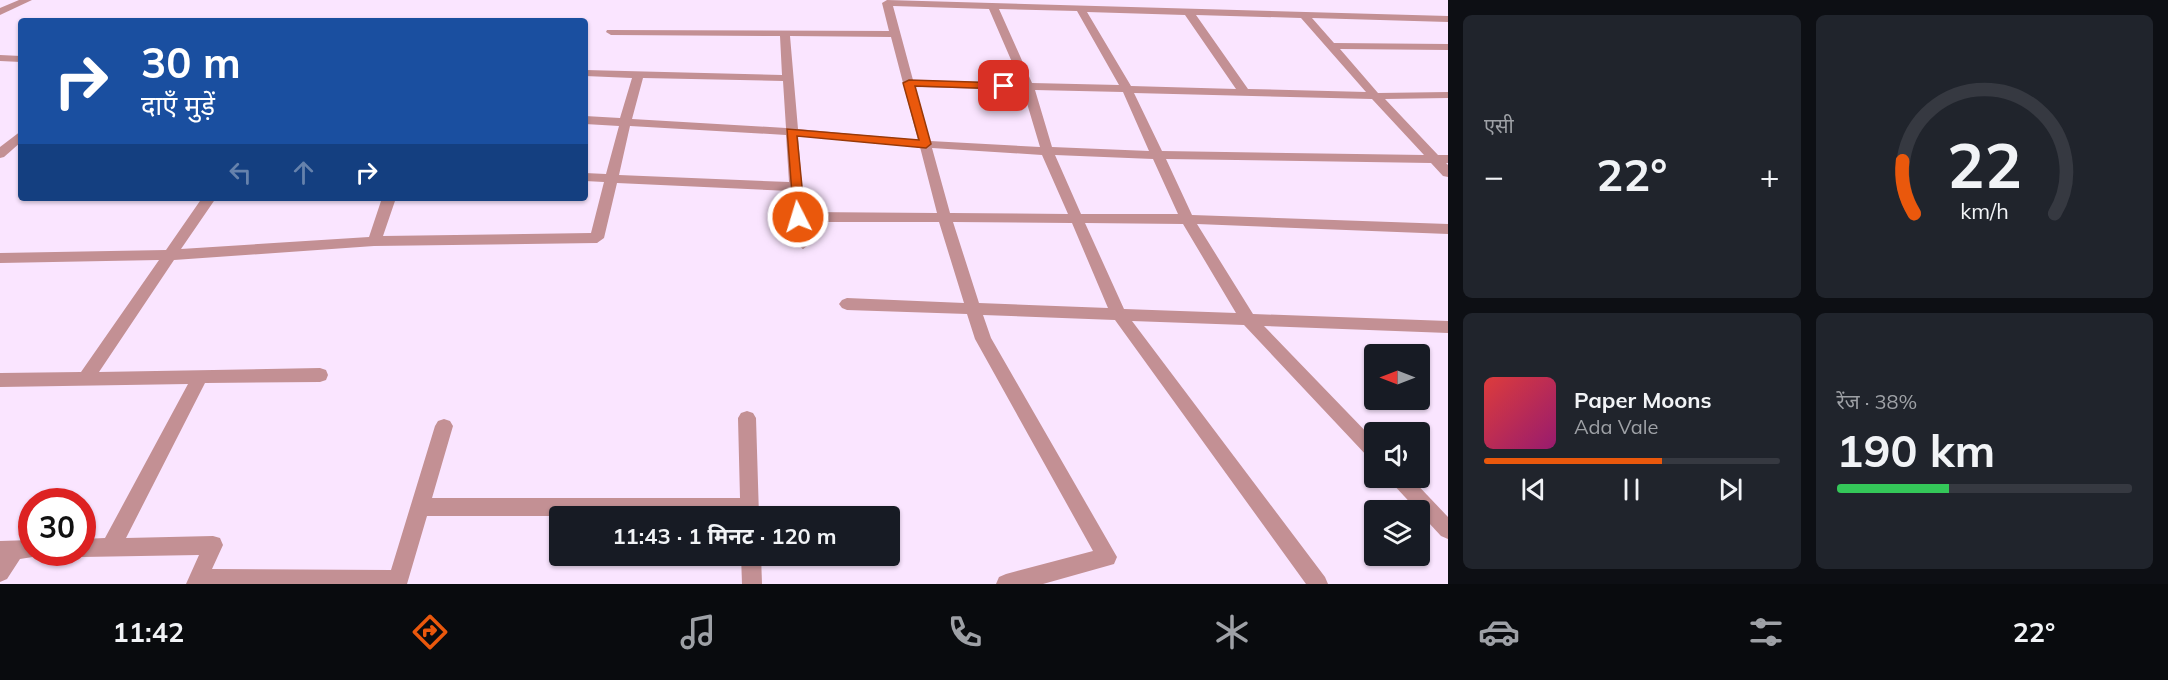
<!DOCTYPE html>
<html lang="hi">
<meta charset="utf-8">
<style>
:root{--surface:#171b24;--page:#20242c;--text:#f1f3f6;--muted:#9ea1a6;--line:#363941;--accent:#ea580c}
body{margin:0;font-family:Mulish,"Noto Sans Devanagari",sans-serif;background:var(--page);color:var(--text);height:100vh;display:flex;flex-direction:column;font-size:22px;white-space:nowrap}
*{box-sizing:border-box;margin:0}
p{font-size:20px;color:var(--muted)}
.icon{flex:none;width:33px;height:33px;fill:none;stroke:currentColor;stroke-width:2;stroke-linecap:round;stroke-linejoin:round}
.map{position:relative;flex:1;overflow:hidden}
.panel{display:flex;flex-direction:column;gap:15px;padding:15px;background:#0d0f14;width:720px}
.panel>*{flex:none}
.guide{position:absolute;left:18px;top:18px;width:570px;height:183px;border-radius:6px;box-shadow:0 2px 4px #0004;background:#1a4fa0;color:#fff;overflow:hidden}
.needle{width:39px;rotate:270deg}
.fabs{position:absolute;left:1364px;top:344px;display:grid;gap:12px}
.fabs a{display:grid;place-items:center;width:66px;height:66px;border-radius:6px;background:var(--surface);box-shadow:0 2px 4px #0004;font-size:30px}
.speed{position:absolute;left:18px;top:488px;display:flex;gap:12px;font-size:30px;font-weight:700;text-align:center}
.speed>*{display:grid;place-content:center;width:78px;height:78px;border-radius:50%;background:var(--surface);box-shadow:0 2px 4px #0004;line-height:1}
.speed .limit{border:9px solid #d22;background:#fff;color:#111}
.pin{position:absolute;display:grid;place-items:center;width:51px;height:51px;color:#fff;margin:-26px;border-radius:12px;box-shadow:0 3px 9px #0006}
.me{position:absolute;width:66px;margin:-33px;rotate:355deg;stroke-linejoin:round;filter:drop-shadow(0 0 4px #0008)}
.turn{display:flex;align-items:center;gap:21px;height:126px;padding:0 24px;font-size:27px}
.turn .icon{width:78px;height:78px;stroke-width:2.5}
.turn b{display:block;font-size:42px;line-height:51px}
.lanes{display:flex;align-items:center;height:57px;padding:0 24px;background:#0003;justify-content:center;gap:30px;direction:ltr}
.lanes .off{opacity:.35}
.big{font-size:45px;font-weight:700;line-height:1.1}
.panel .tile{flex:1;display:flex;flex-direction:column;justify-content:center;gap:9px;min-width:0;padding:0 21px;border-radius:9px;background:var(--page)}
.panel .dial{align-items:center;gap:0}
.dial svg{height:156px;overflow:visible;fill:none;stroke:var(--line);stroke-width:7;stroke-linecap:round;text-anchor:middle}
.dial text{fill:var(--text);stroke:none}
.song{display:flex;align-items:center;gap:18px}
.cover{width:72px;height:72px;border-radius:9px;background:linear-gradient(135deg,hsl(0 70% 55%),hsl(320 70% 35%))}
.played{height:6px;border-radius:3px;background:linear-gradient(90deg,var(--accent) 60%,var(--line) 60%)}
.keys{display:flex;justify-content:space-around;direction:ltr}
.heat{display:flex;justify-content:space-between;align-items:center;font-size:33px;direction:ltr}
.charge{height:9px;border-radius:4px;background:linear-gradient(90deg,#34c759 38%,var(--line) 0)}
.panel .tiles{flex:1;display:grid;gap:15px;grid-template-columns:repeat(2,1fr)}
.trip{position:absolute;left:549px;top:506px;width:351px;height:60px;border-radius:6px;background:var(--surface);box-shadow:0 2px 4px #0004;font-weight:700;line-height:60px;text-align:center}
.tabs{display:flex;height:96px;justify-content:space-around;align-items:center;background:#090b0e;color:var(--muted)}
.tabs .icon{width:42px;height:42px}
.tabs .on{color:var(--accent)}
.tabs b{font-size:27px;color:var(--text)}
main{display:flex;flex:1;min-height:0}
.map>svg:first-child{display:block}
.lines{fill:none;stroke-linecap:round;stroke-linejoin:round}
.street{fill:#c39094;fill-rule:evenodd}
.route{fill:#ea580c;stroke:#983908;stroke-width:1.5}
</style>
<main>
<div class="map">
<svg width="1448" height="584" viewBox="0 0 1448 584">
<rect width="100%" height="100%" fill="#fae5ff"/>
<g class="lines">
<g class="street">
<path d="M19,0H32L0,15V8Z"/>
<path d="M887,0L1448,16V22L1312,18L1334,43L1448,44V50L1340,49L1378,93L1448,92V98L1385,99L1438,155H1448V163H1446L1448,165V177L1443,176L1431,163L1166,159L1192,215L1448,224V234L1197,224L1253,314L1448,321V333L1264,326L1374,440V460L1368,457L1244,325L1132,321L1325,577L1328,584H1306L1115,320L983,315L991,338L1117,557L1114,564L1107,566L1043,584H996L999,577L1006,574L1093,551L975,339L967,314L847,310L842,308L839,304L842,300L847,298L964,303L939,222H806L810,244L803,249L796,244L790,191L617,183L604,238L597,243L374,246L174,260L99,372L320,368L326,370L328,375L326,380L320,382L205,383L126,538L213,536L220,538L223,545L212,569L391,570L435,426L438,421L444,419L450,421L453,426L432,498H740L738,418L741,413L747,411L753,413L756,418L759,516H427L407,584H186L199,555L82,557L75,555L74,552H82V539L105,538L188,384L0,387V373L81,372L159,260L0,263V253L166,250L202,198H216L181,249L369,237L382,198H396L383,236L591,233L604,182L585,181V173L606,174L619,126L585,124V116L620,118L632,78L585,76V70L782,75L780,36L611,35L606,32L607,30L889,31L882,3ZM893,6L989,9L1021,83L913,80ZM999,9L1077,11L1119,85L1032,83ZM1087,12L1185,15L1236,89L1131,86ZM1196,15L1301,18L1366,92L1248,89ZM790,36L891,37L918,140L798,129ZM643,78L783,81L786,128L632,119ZM915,87L1023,90L1040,147L930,141ZM1035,90L1123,92L1149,151L1052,147ZM1134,93L1372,99L1424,155L1162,151ZM630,126L786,135L789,182L619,175ZM798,136L920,147L937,213L804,212ZM932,148L1042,155L1068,214L950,213ZM1055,155L1153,159L1178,214H1081ZM953,222L1072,223L1108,308L979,303ZM1085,223L1183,224L1236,313L1124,309Z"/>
<path d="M0,55L21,56V62L0,61Z"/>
<path d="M21,131V142L4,157L0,158V147Z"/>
<path d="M1389,477H1410L1448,517V539L1441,536L1392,483Z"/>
<path d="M32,540V552H40L39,556L20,559L7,579L0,582V541Z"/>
<path d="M741,555H761L762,584H742Z"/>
</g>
</g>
<path class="route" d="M909,80L1004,83L1009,86L1004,89L915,86L931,144L926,148L797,136L805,217L803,220H794L787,129L919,140L903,83Z"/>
</svg>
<div class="fabs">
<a><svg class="needle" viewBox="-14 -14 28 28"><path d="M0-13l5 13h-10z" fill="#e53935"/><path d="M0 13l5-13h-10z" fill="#9ea1a6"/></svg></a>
<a><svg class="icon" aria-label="sound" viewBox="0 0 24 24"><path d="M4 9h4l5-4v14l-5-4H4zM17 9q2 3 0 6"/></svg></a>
<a><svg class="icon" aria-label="layers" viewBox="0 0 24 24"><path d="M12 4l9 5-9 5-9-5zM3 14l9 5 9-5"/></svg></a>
</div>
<div class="speed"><div class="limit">30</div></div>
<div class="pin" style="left:1004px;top:86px;background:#d93025"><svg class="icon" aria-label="arrive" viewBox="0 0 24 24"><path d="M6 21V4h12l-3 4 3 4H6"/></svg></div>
<svg class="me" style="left:798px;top:217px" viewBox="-20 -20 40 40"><circle r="17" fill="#ea580c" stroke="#fff" stroke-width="3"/><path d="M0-11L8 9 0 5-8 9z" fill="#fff"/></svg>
<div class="trip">11:43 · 1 मिनट · 120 m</div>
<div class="guide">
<div class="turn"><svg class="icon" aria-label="right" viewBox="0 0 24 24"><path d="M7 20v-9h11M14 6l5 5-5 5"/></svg><div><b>30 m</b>दाएँ मुड़ें</div></div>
<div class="lanes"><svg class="icon off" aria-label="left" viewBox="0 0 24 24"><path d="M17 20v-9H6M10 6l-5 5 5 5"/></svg><svg class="icon off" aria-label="ahead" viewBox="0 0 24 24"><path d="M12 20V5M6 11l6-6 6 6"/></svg><svg class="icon" aria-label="right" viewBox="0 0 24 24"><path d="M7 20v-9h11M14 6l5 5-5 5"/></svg></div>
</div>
</div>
<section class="panel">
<div class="tiles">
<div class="tile"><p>एसी</p>
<div class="heat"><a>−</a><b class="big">22°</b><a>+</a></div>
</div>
<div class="tile dial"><svg viewBox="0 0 100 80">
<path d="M14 69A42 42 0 1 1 86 69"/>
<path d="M14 69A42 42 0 0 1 8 42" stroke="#ea580c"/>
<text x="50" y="56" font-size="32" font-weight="700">22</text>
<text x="50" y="72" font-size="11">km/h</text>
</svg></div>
<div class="tile">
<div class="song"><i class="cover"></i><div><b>Paper Moons</b><p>Ada Vale</p></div></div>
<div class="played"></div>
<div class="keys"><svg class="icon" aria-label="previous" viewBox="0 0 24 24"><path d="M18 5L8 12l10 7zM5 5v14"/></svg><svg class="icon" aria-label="pause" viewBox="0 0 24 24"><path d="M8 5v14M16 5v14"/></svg><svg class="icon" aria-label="next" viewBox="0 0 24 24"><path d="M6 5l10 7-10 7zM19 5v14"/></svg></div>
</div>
<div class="tile"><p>रेंज · 38%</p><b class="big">190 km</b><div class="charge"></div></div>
</div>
</section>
</main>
<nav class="tabs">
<b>11:42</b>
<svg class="icon on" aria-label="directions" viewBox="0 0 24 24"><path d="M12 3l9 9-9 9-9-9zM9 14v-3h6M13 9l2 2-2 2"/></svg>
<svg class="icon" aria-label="music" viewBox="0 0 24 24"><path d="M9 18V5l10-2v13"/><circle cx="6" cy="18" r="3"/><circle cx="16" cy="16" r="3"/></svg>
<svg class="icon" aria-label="phone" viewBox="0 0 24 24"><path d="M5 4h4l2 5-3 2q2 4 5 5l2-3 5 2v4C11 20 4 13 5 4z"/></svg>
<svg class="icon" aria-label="climate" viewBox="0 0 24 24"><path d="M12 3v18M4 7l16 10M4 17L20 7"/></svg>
<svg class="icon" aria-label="car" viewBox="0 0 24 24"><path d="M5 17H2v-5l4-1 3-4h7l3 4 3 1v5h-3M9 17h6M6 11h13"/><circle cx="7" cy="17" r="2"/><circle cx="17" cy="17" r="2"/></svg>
<svg class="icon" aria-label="filters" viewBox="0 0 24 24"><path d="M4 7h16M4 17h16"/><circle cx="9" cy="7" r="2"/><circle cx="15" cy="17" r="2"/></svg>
<b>22°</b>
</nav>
